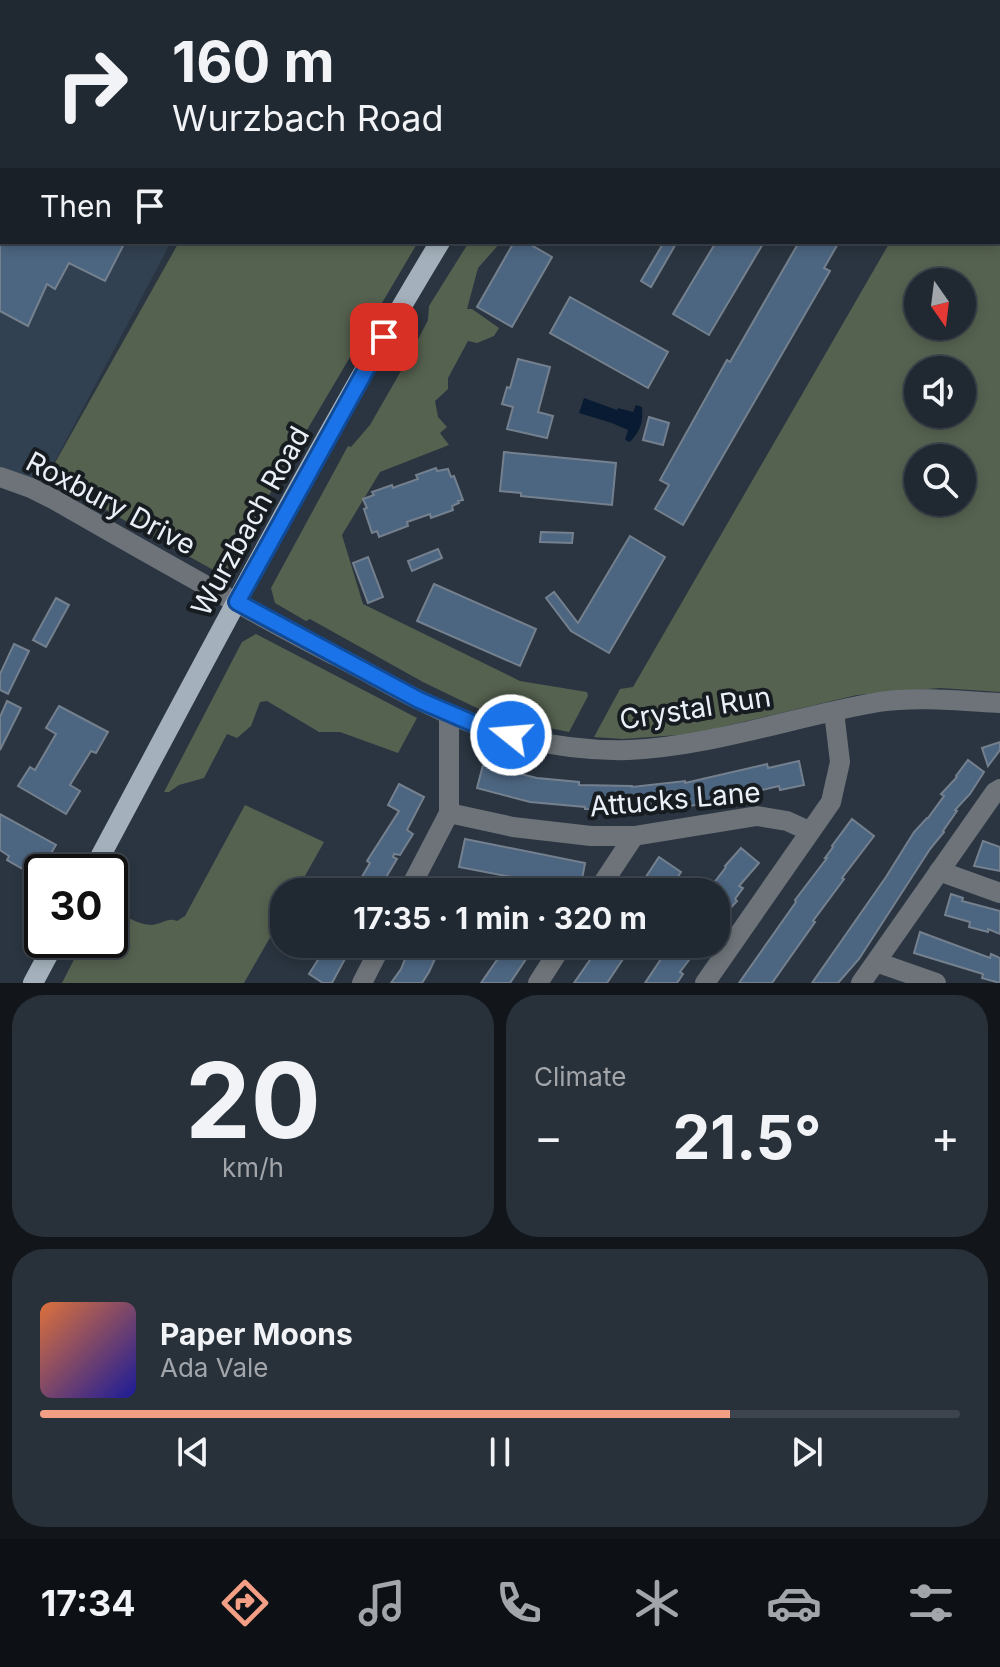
<!DOCTYPE html>
<meta charset="utf-8">
<style>
:root{--surface:#202831;--page:#283039;--text:#f1f3f6;--muted:#a2a6ab;--line:#3d444d;--accent:#f39f85}
body{margin:0;font-family:Inter,sans-serif;background:var(--page);color:var(--text);height:100vh;display:flex;flex-direction:column;font-size:30px;white-space:nowrap}
*{box-sizing:border-box;margin:0}
p{font-size:26px;color:var(--muted)}
.icon{flex:none;width:44px;height:44px;fill:none;stroke:currentColor;stroke-width:2;stroke-linecap:round;stroke-linejoin:round}
.map{position:relative;height:983px;overflow:hidden}
.panel{display:flex;flex-direction:column;gap:12px;padding:12px;background:#12161b;flex:1}
.panel>*{flex:none}
.guide{position:absolute;left:0px;top:0px;width:1000px;height:244px;box-shadow:0 4px 12px #0003,0 0 0 2px var(--line);background:#202831;color:var(--text);overflow:hidden}
.needle{width:52px;rotate:166deg}
.buttons{position:absolute;left:904px;top:268px;display:grid;gap:16px}
.buttons a{display:grid;place-items:center;width:72px;height:72px;border-radius:50%;background:var(--surface);box-shadow:0 4px 12px #0003,0 0 0 2px var(--line);font-size:40px}
.speed{position:absolute;left:24px;top:854px;display:flex;gap:16px;font-size:40px;font-weight:700;text-align:center}
.speed>*{display:grid;place-content:center;width:104px;height:104px;border-radius:50%;background:var(--surface);box-shadow:0 4px 12px #0003,0 0 0 2px var(--line);line-height:1}
.speed .limit{border:4px solid #111;border-radius:12px;background:#fff;color:#111}
.pin{position:absolute;display:grid;place-items:center;width:68px;height:68px;color:#fff;margin:-34px;border-radius:16px;box-shadow:0 4px 12px #0006}
.me{position:absolute;width:88px;margin:-44px;rotate:287deg;stroke-linejoin:round;filter:drop-shadow(0 0 6px #0008)}
.turn{display:flex;align-items:center;gap:28px;height:168px;padding:0 40px;font-size:36px}
.turn .icon{width:104px;height:104px;stroke-width:2.5}
.turn b{display:block;font-size:56px;line-height:68px}
.then{display:flex;align-items:center;height:76px;padding:0 40px;background:#0003;gap:16px;font-size:30px}
.big{font-size:60px;font-weight:700;line-height:1.1}
.panel .card{flex:1;display:flex;flex-direction:column;justify-content:center;gap:12px;min-width:0;padding:0 28px;border-radius:32px;background:var(--page)}
.panel .dial{align-items:center;gap:0}
.dial b{font-size:104px;line-height:1}
.song{display:flex;align-items:center;gap:24px}
.cover{width:96px;height:96px;border-radius:12px;background:linear-gradient(135deg,hsl(20 70% 55%),hsl(240 70% 35%))}
.played{height:8px;border-radius:4px;background:linear-gradient(90deg,var(--accent) 75%,var(--line) 75%)}
.keys{display:flex;justify-content:space-around;direction:ltr}
.heat{display:flex;justify-content:space-between;align-items:center;font-size:44px;direction:ltr}
.panel .tiles{flex:1;display:grid;gap:12px;grid-template-columns:1fr 1fr}
.card:last-child{grid-column:span 2}
.trip{position:absolute;left:270px;top:878px;width:460px;height:80px;border-radius:32px;background:var(--surface);box-shadow:0 4px 12px #0003,0 0 0 2px var(--line);font-weight:700;line-height:80px;text-align:center}
.menu{display:flex;height:128px;justify-content:space-around;align-items:center;background:#0d1014;color:var(--muted)}
.menu .icon{width:56px;height:56px}
.menu .selected{color:var(--accent)}
.menu b{font-size:36px;color:var(--text)}
.map>svg:first-child{display:block}
.built{fill:#324151}
.green{fill:#566250;fill-rule:evenodd}
.water{fill:#081b32}
.building{fill:#4c6580;stroke:#74808e;stroke-width:2}
.lines{fill:none;stroke-linecap:round;stroke-linejoin:round}
.minor{stroke:#6d7378;stroke-width:20}
.major{stroke:#a4b1bc;stroke-width:20}
.route-casing{stroke:#114b97;stroke-width:20}
.route{stroke:#1a73e8;stroke-width:14}
.labels{text-anchor:middle;dominant-baseline:central;stroke-width:8;stroke-linejoin:round;paint-order:stroke}
.street-label{font-size:28px;fill:#e9f0f8;stroke:#171c21}
</style>
<div class="map">
<svg width="1000" height="983" viewBox="0 0 1000 983">
<rect width="100%" height="100%" fill="#2a3541"/>
<path class="built" d="M0,0H298L297,2H2V242H171L44,482L0,469Z"/>
<g class="green">
<path d="M873,0H1000V692L940,688L857,695L692,734L623,739L594,737L620,689L633,687L890,242H998V2H871ZM918,282H962V326H918ZM918,370H962V414H918ZM918,458H962V502H918Z"/>
<path d="M179,242H418L281,474L224,576L47,477Z"/>
<path d="M469,242H501L478,268L467,309H472L499,328L494,336L477,343L468,341L448,378V389L435,401L438,417L447,427L440,433L449,445L380,472L342,535L363,604L520,681L587,692L588,696L569,732L520,722L485,712L423,682L310,619L306,621L275,603L271,588L348,446L351,447L370,425L405,364L411,361L410,355L428,320L429,306Z"/>
<path d="M256,634L417,718L398,753L340,732H319L267,701L260,702L251,726L237,738L227,734L204,778L179,785L169,792H164L242,642Z"/>
<path d="M245,805L324,842L296,892H284V913L244,983H62L84,940H110V908C123,914 137,925 152,925C163,924 167,917 177,921L185,916Z"/>
</g>
<path class="water" d="M584,398L617,410L618,408L633,412L636,405L642,407C643,423 641,430 630,442L625,440L628,430L612,423L579,413Z"/>
<g class="building">
<path d="M0,242H125L105,281L69,263L55,289L47,284L28,326L0,311Z"/>
<path d="M514,242H526L552,257L512,327L477,307Z"/>
<path d="M664,242H677L651,287L641,281Z"/>
<path d="M716,242H764L709,335L673,314Z"/>
<path d="M799,242H839L824,268L830,271L683,525L655,509L669,485L660,480L727,360L730,362Z"/>
<path d="M570,297L668,352L648,388L550,333Z"/>
<path d="M518,359L550,367L538,412L553,416L547,438L507,429L513,407L502,404L507,387L510,388Z"/>
<path d="M649,417L669,423L663,445L643,440Z"/>
<path d="M504,452L616,463L612,505L521,496V493L500,491Z"/>
<path d="M436,468L437,471L448,469L451,477L454,476L463,500L458,501L459,503L452,506L453,510L431,518L430,514L407,522L408,526L379,537L377,531L372,533L364,509L367,508L363,499L374,495L372,492L392,485L393,488L398,486L418,479L416,475Z"/>
<path d="M541,532L573,533L572,543L540,542Z"/>
<path d="M630,536L665,557L609,653L571,631L546,598L554,592L578,623Z"/>
<path d="M438,549L442,558L412,571L408,561Z"/>
<path d="M368,557L383,597L368,603L353,563Z"/>
<path d="M434,584L536,629L520,666L417,621Z"/>
<path d="M56,598L69,605L46,647L33,640Z"/>
<path d="M14,644L29,651L8,694L0,690V674Z"/>
<path d="M7,701L21,708L0,750V717Z"/>
<path d="M59,706L108,732L96,753L91,751L70,785L80,791L66,814L18,786L30,767L35,770L56,734L46,728Z"/>
<path d="M1000,742V750L988,766L982,748Z"/>
<path d="M968,760L984,772L970,794L955,810L957,811L943,831L944,832L930,849L859,959L838,983H812L886,877L914,832L927,818H928L944,796L941,794L957,777L956,776Z"/>
<path d="M799,761L804,785L780,790L779,786L697,805L642,810L585,809V807L530,802L477,788L483,765L537,778L579,782V785L632,786V787L685,781V783L767,764L768,768Z"/>
<path d="M399,784L424,797L407,830L413,834L400,855L394,854L393,857L397,859L385,879L389,881L383,892H353L370,863L367,861L399,811L388,805Z"/>
<path d="M0,814L56,845L37,877L7,860L9,856L0,850Z"/>
<path d="M852,819L874,836L842,878L844,879L813,921L815,922L772,983H739L796,902L795,900L827,858H825L833,847L832,846Z"/>
<path d="M465,839L585,863L580,890L459,867Z"/>
<path d="M983,841L1000,847V871L974,866Z"/>
<path d="M741,848L759,863L739,886L743,888L735,899L737,901L716,924V892H707L726,867L725,866Z"/>
<path d="M659,857L681,872L668,892H636Z"/>
<path d="M951,894L963,898L962,901L1000,911V934L988,929V932L969,927L970,922L945,915Z"/>
<path d="M920,932L990,958L991,954L1000,958V983L982,978L983,974L914,953Z"/>
<path d="M328,944H353L332,983H323L309,974Z"/>
<path d="M411,944H425L439,950L429,972L422,983H391L401,969Z"/>
<path d="M508,944H536L510,983H481Z"/>
<path d="M601,944H633L607,983H574Z"/>
<path d="M671,944H701L680,972L683,974L677,983H645Z"/>
</g>
<g class="lines">
<g class="minor">
<path d="M0,477L31,488L53,499C146,552 239,606 334,655C363,669 390,686 419,700C484,733 557,752 629,750C714,746 796,716 879,702C916,696 963,701 1000,703"/>
<path d="M449,813L513,827L591,836H634L757,816L787,821L809,831"/>
<path d="M939,871L1000,893"/>
<path d="M408,892L449,813V714"/>
<path d="M597,892L634,836"/>
<path d="M876,962L936,983"/>
<path d="M362,983L382,944"/>
<path d="M538,983L563,944"/>
<path d="M705,983L831,802L840,762L834,712"/>
<path d="M861,983L995,792L1000,789"/>
</g>
<g class="major">
<path d="M812,2L815,0"/>
<path d="M92,872C205,661 316,447 440,242"/>
<path d="M33,983L56,940"/>
</g>
</g>
<g class="lines">
<g class="route-casing">
<path id="route" d="M384,337L237,602L419,700L484,728L511,735"/>
</g>
<use href="#route" class="route"/>
</g>
<g class="labels">
<g class="street-label">
<text transform="translate(111 503) rotate(28)">Roxbury Drive</text>
<text transform="translate(250 521) rotate(-61)">Wurzbach Road</text>
<text transform="translate(695 708) rotate(-9)">Crystal Run</text>
<text transform="translate(675 799) rotate(-5)">Attucks Lane</text>
</g>
</g>
</svg>
<div class="buttons">
<a><svg class="needle" viewBox="-14 -14 28 28"><path d="M0-13l5 13h-10z" fill="#e53935"/><path d="M0 13l5-13h-10z" fill="#a2a6ab"/></svg></a>
<a><svg class="icon" aria-label="sound" viewBox="0 0 24 24"><path d="M4 9h4l5-4v14l-5-4H4zM17 9q2 3 0 6"/></svg></a>
<a><svg class="icon" aria-label="search" viewBox="0 0 24 24"><circle cx="10" cy="10" r="6"/><path d="M15 15l6 6"/></svg></a>
</div>
<div class="speed"><div class="limit">30</div></div>
<div class="pin" style="left:384px;top:337px;background:#d93025"><svg class="icon" aria-label="arrive" viewBox="0 0 24 24"><path d="M6 21V4h12l-3 4 3 4H6"/></svg></div>
<svg class="me" style="left:511px;top:735px" viewBox="-20 -20 40 40"><circle r="17" fill="#1a73e8" stroke="#fff" stroke-width="3"/><path d="M0-11L8 9 0 5-8 9z" fill="#fff"/></svg>
<div class="trip">17:35 · 1 min · 320 m</div>
<div class="guide">
<div class="turn"><svg class="icon" aria-label="right" viewBox="0 0 24 24"><path d="M7 20v-9h11M14 6l5 5-5 5"/></svg><div><b>160 m</b>Wurzbach Road</div></div>
<div class="then">Then<svg class="icon" aria-label="arrive" viewBox="0 0 24 24"><path d="M6 21V4h12l-3 4 3 4H6"/></svg></div>
</div>
</div>
<section class="panel">
<div class="tiles">
<div class="card dial"><b>20</b><p>km/h</p></div>
<div class="card"><p>Climate</p>
<div class="heat"><a>−</a><b class="big">21.5°</b><a>+</a></div>
</div>
<div class="card">
<div class="song"><i class="cover"></i><div><b>Paper Moons</b><p>Ada Vale</p></div></div>
<div class="played"></div>
<div class="keys"><svg class="icon" aria-label="previous" viewBox="0 0 24 24"><path d="M18 5L8 12l10 7zM5 5v14"/></svg><svg class="icon" aria-label="pause" viewBox="0 0 24 24"><path d="M8 5v14M16 5v14"/></svg><svg class="icon" aria-label="next" viewBox="0 0 24 24"><path d="M6 5l10 7-10 7zM19 5v14"/></svg></div>
</div>
</div>
</section>
<nav class="menu">
<b>17:34</b>
<svg class="icon selected" aria-label="directions" viewBox="0 0 24 24"><path d="M12 3l9 9-9 9-9-9zM9 14v-3h6M13 9l2 2-2 2"/></svg>
<svg class="icon" aria-label="music" viewBox="0 0 24 24"><path d="M9 18V5l10-2v13"/><circle cx="6" cy="18" r="3"/><circle cx="16" cy="16" r="3"/></svg>
<svg class="icon" aria-label="phone" viewBox="0 0 24 24"><path d="M5 4h4l2 5-3 2q2 4 5 5l2-3 5 2v4C11 20 4 13 5 4z"/></svg>
<svg class="icon" aria-label="climate" viewBox="0 0 24 24"><path d="M12 3v18M4 7l16 10M4 17L20 7"/></svg>
<svg class="icon" aria-label="car" viewBox="0 0 24 24"><path d="M5 17H2v-5l4-1 3-4h7l3 4 3 1v5h-3M9 17h6M6 11h13"/><circle cx="7" cy="17" r="2"/><circle cx="17" cy="17" r="2"/></svg>
<svg class="icon" aria-label="filters" viewBox="0 0 24 24"><path d="M4 7h16M4 17h16"/><circle cx="9" cy="7" r="2"/><circle cx="15" cy="17" r="2"/></svg>
</nav>
